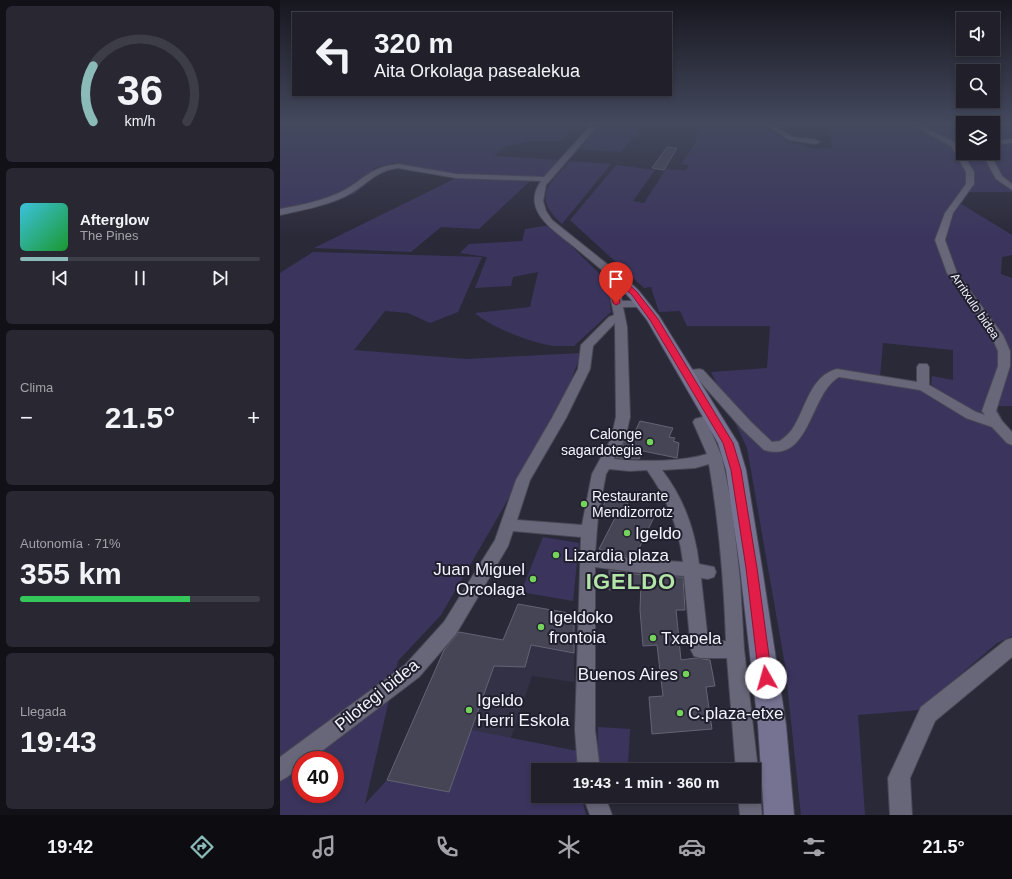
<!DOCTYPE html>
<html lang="es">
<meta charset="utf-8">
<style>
:root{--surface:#201f2a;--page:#282732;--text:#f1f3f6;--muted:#a2a2a8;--line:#3d3d47;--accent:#8bbbb9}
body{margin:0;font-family:Arial,sans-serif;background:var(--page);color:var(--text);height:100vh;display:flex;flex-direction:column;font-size:15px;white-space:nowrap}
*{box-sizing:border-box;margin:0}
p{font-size:13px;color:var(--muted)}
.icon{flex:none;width:22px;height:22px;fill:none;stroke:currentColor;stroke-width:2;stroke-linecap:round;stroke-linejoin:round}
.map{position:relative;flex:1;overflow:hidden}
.sheet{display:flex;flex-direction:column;gap:6px;padding:6px;background:#121117;width:280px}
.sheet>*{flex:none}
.guide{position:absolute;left:12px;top:12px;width:380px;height:84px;border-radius:0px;box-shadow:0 2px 6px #0003,0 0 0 1px var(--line);background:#201f2a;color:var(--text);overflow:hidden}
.tools{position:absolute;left:676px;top:12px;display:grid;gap:8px}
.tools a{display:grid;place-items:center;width:44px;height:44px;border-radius:0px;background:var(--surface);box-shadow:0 2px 6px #0003,0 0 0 1px var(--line);font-size:20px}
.speed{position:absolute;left:12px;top:751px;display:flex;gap:8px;font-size:20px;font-weight:700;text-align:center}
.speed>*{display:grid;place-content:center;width:52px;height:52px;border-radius:50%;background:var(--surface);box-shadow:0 2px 6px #0003,0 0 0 1px var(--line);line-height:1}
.speed .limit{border:6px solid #d22;background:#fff;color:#111}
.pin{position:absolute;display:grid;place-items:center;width:34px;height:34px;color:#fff;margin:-41px -17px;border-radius:50% 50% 50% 0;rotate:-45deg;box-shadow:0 0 4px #0007}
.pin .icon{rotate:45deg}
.me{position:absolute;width:44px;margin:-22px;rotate:353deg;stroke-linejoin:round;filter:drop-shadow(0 0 3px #0008)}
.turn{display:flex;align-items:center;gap:14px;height:84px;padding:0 16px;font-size:18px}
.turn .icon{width:52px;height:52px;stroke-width:2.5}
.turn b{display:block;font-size:28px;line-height:34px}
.big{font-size:30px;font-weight:800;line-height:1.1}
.sheet .tile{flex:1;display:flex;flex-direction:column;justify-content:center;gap:6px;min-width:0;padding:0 14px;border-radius:6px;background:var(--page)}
.sheet .dial{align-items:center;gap:0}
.dial svg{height:104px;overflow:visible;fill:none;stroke:var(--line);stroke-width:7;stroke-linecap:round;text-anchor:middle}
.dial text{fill:var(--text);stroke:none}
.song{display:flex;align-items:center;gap:12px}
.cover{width:48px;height:48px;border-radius:6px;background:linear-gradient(135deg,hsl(190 70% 55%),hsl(130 70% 35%))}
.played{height:4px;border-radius:2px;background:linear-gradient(90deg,var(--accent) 20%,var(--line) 20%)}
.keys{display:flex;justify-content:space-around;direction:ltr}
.heat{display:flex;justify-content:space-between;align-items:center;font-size:22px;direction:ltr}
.charge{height:6px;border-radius:3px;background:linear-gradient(90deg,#34c759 71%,var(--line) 0)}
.trip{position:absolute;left:251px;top:763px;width:230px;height:40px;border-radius:0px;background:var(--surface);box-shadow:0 2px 6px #0003,0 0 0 1px var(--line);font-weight:800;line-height:40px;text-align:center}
.tab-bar{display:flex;height:64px;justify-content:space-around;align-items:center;background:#0d0c11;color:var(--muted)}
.tab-bar .icon{width:28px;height:28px}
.tab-bar .current{color:var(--accent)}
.tab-bar b{font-size:18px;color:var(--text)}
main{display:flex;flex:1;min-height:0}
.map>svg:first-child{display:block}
.built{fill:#333146}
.green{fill:#3b355e;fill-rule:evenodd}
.building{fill:#464555;stroke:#646374}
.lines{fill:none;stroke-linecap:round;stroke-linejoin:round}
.street-casing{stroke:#494754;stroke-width:2}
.secondary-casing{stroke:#494754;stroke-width:2}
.street{fill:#686779;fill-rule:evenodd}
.secondary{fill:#757292;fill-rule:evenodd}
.route{fill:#e11d48;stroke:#92132f}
.poi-dot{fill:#75d25b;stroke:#211f2e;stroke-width:1.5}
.labels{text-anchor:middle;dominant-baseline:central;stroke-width:4;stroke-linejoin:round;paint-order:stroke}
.far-street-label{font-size:12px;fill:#f3f3fd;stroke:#211f2e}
.poi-label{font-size:14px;fill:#f3f3fd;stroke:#211f2e;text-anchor:end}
.near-poi-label{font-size:17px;fill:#f3f3fd;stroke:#211f2e;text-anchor:start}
.near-street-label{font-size:17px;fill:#f3f3fd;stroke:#211f2e}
.near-district-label{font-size:22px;font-weight:bold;letter-spacing:1px;fill:#b3e5a6;stroke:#211f2e}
</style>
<main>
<section class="sheet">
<div class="tile dial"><svg viewBox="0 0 100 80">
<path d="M14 69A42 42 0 1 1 86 69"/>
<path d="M14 69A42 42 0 0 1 14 26" stroke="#8bbbb9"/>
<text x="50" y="56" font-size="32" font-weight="700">36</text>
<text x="50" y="72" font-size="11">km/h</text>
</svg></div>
<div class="tile">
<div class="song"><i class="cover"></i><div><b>Afterglow</b><p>The Pines</p></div></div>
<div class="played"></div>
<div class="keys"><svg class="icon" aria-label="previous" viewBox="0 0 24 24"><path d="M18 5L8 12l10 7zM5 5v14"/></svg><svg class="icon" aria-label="pause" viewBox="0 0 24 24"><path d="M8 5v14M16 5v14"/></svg><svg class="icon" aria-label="next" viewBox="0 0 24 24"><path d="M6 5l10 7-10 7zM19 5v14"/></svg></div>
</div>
<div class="tile"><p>Clima</p>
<div class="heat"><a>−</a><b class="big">21.5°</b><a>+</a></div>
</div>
<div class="tile"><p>Autonomía · 71%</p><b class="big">355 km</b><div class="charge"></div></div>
<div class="tile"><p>Llegada</p><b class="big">19:43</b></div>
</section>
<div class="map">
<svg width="732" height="815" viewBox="0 0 732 815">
<rect width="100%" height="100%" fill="#2a2938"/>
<path class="built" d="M173,631L294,653V682L252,676L231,738L298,770H258V796H301L306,815L107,780Z"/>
<g class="green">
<path d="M0,124H301L280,141H249L225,147L214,156L280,160L264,176L246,177L180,175L114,163L93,168L94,178L74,194L0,210Z"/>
<path d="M321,124H364L341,152L299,149Z"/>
<path d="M421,124H481L509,142L536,149L552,148L550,124H632L672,147H683V153H713V145L732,142V192H679L675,200L732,235V255L722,257L721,274L732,278V406H716L732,439V636L717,643L639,710L578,715L585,815H521L505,665L467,448L431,372L487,368L490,326H407L400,311L379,312L371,287L364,288L290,220L336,165L375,170L353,201L364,203L386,169L406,170L409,165L401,164L415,144ZM603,343L673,350V380L652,376L651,387L600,377Z"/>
<path d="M643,124H683V144H675Z"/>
<path d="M713,124H729L732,126V139L713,141Z"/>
<path d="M290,161L331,164L282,224C252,197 268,184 290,161Z"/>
<path d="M176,178L251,180L199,229L161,227L131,252L34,248Z"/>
<path d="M270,225L322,276L328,288L331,312L294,346C288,346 282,346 275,346C256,345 208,326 195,313L250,307L258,272L233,277L231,286L195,288L207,257L180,253L189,244L242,241L245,229Z"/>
<path d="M33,252L202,257L178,312L150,323L128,313L105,311L74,350L186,359L301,353L291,381L222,510L161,615L118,661L85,804L107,780L169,792L191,730L297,751L298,770H258V796H301L306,815H0V273ZM21,760H55V794H21Z"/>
<path d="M263,537L299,543L293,601L241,592Z"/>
<path d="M318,727L350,729L348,766H317Z"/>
</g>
<g class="building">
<path d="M387,147L397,148L384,170L372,168Z"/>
<path d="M360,421L393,428L389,437L395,438L393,441L399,443L397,458L363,451L359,459L336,458L349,433L354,434Z"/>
<path d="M327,497L348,503L346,507L374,517L355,557L334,555L319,549L336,516L321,511Z"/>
<path d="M329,570L361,575V589L329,590Z"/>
<path d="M380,576L403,577L405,610H396L401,660L416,658L430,660L435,686L426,687L432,729L372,734L369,697L383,696L377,645L363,646L360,610L361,583L380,582Z"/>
<path d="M238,604L294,614V653L251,645L245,667L214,666L169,792L107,780L164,650L179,632L223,640Z"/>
</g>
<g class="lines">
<g class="street-casing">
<g id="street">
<path d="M312,124H319L266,185L263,201L266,211L272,220L337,272L342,301H363L368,304L363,307H343L347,327L350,417L345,439L334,459C360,462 402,462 427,454L413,422L415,419L434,414L439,415L441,418L439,421L428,424L442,457L452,507L460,580L464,649L478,770L474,777V770H456L447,658H420L414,656L411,650L404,576L360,573L315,567V730L320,770H298L295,730L301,537L233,531L228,546L176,634L139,677L30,760H21V767L7,777L0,781V757L125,665L164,622L215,540L236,480L272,418L298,369L301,345L329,317L334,315L329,290L328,275C316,265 304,255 292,245C272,229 241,210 261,181L176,178L118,168C94,171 86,186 66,196C45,206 23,210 0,215V209C21,205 43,201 63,191C85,179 90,167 118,164L176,174L264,177ZM335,323L336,417L331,439L312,474L302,525L237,520L250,480L286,418L310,369L313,346ZM429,464C439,523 444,581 446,641H428L421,578L428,579L434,577L436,572L434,567L419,564C415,530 403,497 382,470L415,468ZM329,469L350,471L367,470C387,498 399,528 403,562L360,559L315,554L318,516L326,474Z"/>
<path d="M486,124C498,124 503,134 514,137C522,139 533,137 540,142L536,144L509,140Z"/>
<path d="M635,124H642L649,130L677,143L694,172V184L673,213L665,240L677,273L723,335L730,351V366L716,411L722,421L732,432V445L727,443L712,427L686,418L640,390L559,377C529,394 531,464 484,450L461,428L416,377H403L401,374L403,371L419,369L423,370L471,422L492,442L500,441C505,437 510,433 513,428C526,408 530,376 557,369L637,382V367L639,364H647L649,367V385L696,412L705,415L702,411L718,366V351L711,335L667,273L655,240L665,213L686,184V172L671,146L645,132Z"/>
<path d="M732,139V143L713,145V141Z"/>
<path d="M702,153H710L722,176L732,184V190L716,179Z"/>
<path d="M732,638V657L655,721L630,778L632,815H610L608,778L641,707L726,640Z"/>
<path d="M474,787L477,788L480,796L482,815H460L458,796H474Z"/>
<path d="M303,796H325L332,815H310Z"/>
</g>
</g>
<g class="secondary-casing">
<path id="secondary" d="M333,270L338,271L359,291L379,316L458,443L466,470L482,568L506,725L514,815H484L478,725L460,568L446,470L438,443L367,320L349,297L326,274L328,271Z"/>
</g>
<use href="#street" class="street"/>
<use href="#secondary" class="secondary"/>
</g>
<linearGradient id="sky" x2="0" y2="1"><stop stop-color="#17171f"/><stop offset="0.52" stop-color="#44495e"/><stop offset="1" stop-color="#44495e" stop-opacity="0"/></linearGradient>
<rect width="732" height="238" fill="url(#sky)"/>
<path class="route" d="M331,272H336L357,292L378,319L453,443L461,470L477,568L492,678L491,683L486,684L481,683L479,678L466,568L451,470L443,443L370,320L352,295L337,281L340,303L336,305L333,303L330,290Z"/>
<g class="poi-dot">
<circle cx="370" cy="442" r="4"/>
<circle cx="304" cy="504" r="4"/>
<circle cx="347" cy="533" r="4"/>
<circle cx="276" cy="555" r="4"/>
<circle cx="253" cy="579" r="4"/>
<circle cx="261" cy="627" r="4"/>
<circle cx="373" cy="638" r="4"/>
<circle cx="406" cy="674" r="4"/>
<circle cx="189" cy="710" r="4"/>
<circle cx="400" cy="713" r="4"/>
</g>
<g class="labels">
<g class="far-street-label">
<text transform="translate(695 306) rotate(56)">Arritxulo bidea</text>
</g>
<g class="poi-label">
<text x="362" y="434">Calonge<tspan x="362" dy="16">sagardotegia</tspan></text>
<text x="312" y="496" text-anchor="start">Restaurante<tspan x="312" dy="16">Mendizorrotz</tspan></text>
</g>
<g class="near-poi-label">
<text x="355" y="533">Igeldo</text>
<text x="284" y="555">Lizardia plaza</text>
<text x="245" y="569" text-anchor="end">Juan Miguel<tspan x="245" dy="20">Orcolaga</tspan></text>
<text x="269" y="617">Igeldoko<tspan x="269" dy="20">frontoia</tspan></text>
<text x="381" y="638">Txapela</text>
<text x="398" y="674" text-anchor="end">Buenos Aires</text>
<text x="197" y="700">Igeldo<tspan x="197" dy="20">Herri Eskola</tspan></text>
<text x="408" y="713">C.plaza-etxe</text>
</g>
<g class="near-street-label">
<text transform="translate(97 695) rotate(-39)">Pilotegi bidea</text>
</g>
<g class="near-district-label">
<text x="351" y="581">IGELDO</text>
</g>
</g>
</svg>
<div class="tools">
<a><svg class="icon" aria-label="sound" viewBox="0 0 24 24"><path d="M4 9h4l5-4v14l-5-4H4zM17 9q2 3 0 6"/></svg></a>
<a><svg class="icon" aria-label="search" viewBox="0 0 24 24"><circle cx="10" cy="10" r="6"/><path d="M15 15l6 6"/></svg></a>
<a><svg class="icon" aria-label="layers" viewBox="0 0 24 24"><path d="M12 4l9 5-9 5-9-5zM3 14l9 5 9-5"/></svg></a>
</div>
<div class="speed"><div class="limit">40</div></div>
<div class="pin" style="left:336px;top:303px;background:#d93025"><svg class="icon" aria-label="arrive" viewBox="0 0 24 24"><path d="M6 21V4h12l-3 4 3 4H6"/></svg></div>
<svg class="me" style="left:486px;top:678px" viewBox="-20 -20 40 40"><circle r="19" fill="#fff"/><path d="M0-13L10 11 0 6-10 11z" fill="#e11d48"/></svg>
<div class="trip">19:43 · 1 min · 360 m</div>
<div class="guide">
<div class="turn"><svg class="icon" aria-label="left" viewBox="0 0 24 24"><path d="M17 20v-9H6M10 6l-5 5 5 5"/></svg><div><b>320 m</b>Aita Orkolaga pasealekua</div></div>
</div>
</div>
</main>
<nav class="tab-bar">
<b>19:42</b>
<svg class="icon current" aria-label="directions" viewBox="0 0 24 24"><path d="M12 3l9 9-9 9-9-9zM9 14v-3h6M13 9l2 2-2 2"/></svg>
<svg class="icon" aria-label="music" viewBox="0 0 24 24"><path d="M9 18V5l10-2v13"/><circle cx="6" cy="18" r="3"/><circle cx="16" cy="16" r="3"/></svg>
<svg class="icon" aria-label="phone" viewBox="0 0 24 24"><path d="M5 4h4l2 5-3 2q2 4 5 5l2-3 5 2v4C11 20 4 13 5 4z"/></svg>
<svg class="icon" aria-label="climate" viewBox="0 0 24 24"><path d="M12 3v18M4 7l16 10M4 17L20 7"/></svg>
<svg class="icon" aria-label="car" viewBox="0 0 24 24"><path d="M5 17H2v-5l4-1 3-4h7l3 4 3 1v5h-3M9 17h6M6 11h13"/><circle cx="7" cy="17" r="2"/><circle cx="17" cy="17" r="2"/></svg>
<svg class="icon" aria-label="filters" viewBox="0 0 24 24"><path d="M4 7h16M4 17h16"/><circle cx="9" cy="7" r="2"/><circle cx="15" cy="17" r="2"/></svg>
<b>21.5°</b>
</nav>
